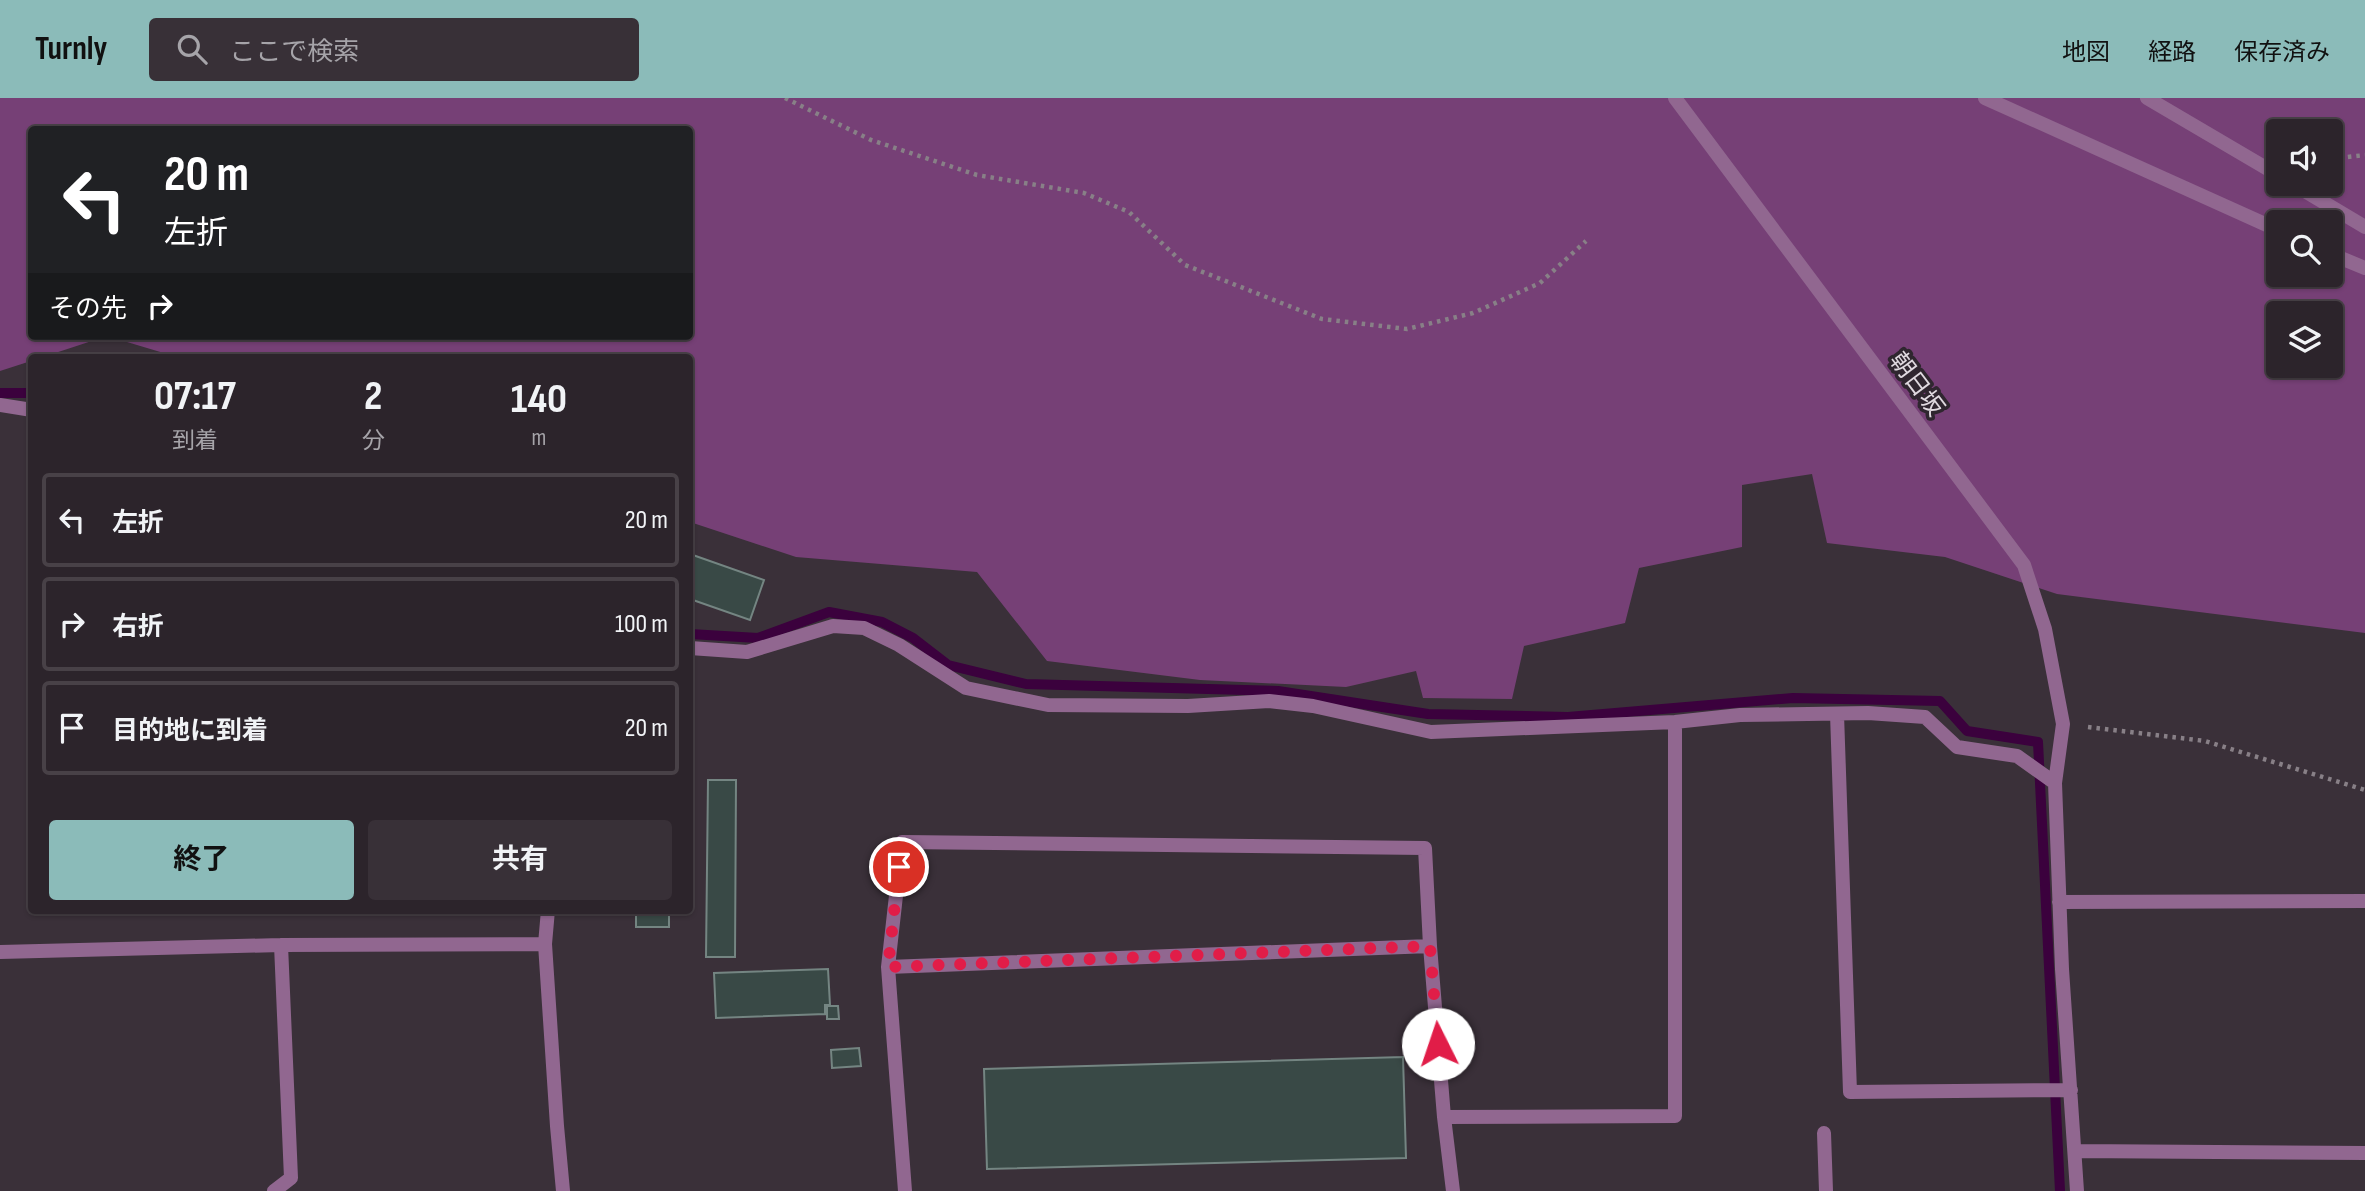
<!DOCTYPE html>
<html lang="ja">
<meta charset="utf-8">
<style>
:root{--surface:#2c242b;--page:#383037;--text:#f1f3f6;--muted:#a6a4a9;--line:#484147;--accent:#8bbbb9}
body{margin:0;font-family:"Sofia Sans Condensed","Noto Sans JP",sans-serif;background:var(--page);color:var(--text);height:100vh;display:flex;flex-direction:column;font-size:26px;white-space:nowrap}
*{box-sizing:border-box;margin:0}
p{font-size:23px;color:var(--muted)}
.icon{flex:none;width:38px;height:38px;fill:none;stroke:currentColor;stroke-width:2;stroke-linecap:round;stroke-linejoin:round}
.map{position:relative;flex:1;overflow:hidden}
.panel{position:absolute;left:28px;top:256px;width:665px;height:560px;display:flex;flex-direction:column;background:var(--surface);border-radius:7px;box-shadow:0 2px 5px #0004,0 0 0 2px var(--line)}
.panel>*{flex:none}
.banner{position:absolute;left:28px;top:28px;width:665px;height:214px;border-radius:7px;box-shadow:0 2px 5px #0004,0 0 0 2px var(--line);background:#202124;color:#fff;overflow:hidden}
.buttons{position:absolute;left:2266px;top:21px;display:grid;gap:14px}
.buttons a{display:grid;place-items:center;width:77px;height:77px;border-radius:7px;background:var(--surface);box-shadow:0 2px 5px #0004,0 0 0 2px var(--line);font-size:35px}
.pin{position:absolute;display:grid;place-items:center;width:60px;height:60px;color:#fff;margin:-30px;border:4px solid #fff;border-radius:50%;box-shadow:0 2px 7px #0007}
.me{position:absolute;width:77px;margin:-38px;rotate:356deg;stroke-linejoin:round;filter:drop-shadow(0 0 5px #0008)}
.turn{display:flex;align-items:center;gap:24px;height:147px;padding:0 21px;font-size:32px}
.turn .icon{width:91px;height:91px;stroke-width:2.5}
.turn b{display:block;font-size:49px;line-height:60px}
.then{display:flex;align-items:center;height:66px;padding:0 21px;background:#0003;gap:14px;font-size:26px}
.eta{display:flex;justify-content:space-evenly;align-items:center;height:119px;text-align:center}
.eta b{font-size:42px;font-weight:700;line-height:49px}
.action{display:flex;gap:14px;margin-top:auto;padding:14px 21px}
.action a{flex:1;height:80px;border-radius:7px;background:var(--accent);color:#111;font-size:28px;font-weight:700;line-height:80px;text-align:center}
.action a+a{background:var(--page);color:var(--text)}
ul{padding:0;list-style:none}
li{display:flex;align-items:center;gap:21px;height:94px;margin:0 14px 10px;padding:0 7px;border:4px solid var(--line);border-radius:7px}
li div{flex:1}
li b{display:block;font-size:26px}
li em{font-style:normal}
header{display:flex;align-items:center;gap:42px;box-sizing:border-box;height:98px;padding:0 35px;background:var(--accent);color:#111}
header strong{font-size:33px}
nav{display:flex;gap:38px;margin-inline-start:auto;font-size:24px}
.search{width:490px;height:63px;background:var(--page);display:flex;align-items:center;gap:18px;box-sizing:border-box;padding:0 24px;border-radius:7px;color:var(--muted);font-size:26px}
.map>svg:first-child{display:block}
.green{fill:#764076;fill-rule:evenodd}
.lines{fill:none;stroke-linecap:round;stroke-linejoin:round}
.stream{stroke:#3b013d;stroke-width:10}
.building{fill:#394946;stroke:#748582;stroke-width:2}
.path{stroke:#888087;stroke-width:4.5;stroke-dasharray:3.5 5;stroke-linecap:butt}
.street{stroke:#916790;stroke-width:14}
.route{stroke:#e11d48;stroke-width:12;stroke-dasharray:0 21.6}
.labels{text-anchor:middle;stroke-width:7;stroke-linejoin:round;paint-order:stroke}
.street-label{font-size:24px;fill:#e0dae0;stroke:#2f262f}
</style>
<header>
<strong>Turnly</strong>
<div class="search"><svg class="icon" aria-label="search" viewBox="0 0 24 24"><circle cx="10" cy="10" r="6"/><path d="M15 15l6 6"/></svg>ここで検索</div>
<nav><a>地図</a><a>経路</a><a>保存済み</a></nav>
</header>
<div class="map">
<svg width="2365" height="1093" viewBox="0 0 2365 1093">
<rect width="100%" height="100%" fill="#3a3039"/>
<!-- green -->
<path class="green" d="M0 0H2365V535L2057 496 1945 459 1827 445 1812 376 1742 387V449L1639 470 1625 525 1524 548 1512 601 1423 600 1416 573 1346 589 1200 582 1047 563 977 474 796 459 690 424V259H177L107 238 43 259H32L31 263 0 273ZM32 32H690V238H32ZM2278 33H2331V86H2278ZM2278 124H2331V177H2278ZM2278 215H2331V268H2278Z"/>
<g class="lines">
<!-- stream -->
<path class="stream" d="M0 295H32
M690 536 758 540 829 514 882 524 913 540 948 567 1026 586 1278 593 1428 616 1568 619 1793 600 1940 603 1967 633 2038 644 2060 1093"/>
</g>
<!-- building -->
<path class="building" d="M690 456 764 482 750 522 690 501Z
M708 682H736L735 859H706Z
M636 812H669V829H636Z
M828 871 830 907H825V916L716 920 714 875Z
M827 908H838L839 921H827Z
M859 950 861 968 832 970 831 952Z
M1403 959 1406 1060 987 1071 984 971Z"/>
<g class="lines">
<!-- path -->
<path class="path" d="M785 0 871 42 977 77 1084 95 1129 114 1185 167 1322 221 1407 231 1473 215 1540 185 1586 143
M2331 61 2365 57
M2088 629 2205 643 2365 692"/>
<!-- street -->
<path class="street" d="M1675 0 2024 467 2045 531 2063 626 2055 685 2062 871 2077 1093
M1985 0 2278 132
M2147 0 2278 77
M2293 86 2365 129
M2331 156 2365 170
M0 307 32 312
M690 550 747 554 833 528 864 530 899 547 966 590 1048 607 1188 608 1269 603 1313 608 1431 634 1675 624 1740 617 1868 615 1925 619 1957 649 2017 658 2055 685
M1837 616 1850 994 2071 992
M2059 804 2365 803
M548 812 545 846 557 1028 563 1093
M0 854 281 847 545 846
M888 869 1430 848 1444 1019 1453 1093
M1444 1019 1675 1018V624
M1824 1035 1826 1093
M2075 1053 2365 1055
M274 1093 291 1080 281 847
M905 1093 888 869 902 744 1425 750 1430 848"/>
</g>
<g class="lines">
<!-- route -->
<path class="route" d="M899 769 888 869 1430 848 1438 946"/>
</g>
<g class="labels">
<!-- street labels -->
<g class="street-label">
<text transform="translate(1917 286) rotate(53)" y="8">朝日坂</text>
</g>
</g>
</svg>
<div class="buttons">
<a><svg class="icon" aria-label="sound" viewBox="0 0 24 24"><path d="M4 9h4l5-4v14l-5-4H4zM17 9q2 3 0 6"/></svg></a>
<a><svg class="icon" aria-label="search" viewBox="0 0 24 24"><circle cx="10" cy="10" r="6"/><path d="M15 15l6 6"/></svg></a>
<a><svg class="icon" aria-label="layers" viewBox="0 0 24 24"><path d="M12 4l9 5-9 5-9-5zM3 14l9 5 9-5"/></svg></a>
</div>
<div class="pin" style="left:899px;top:769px;background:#d93025"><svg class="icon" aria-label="arrive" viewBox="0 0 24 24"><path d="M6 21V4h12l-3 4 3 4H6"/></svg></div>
<svg class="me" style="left:1438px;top:946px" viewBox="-20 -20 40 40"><circle r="19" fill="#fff"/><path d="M0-13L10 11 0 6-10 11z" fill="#e11d48"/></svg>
<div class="banner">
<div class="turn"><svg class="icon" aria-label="left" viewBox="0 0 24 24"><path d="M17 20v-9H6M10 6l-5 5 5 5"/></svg><div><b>20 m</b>左折</div></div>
<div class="then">その先<svg class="icon" aria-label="right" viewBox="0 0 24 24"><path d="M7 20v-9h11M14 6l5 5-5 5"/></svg></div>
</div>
<section class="panel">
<div class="eta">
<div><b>07:17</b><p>到着</p></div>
<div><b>2</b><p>分</p></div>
<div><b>140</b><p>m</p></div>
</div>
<ul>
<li><svg class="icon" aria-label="left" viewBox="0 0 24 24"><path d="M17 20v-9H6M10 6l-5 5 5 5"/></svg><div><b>左折</b></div><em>20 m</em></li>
<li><svg class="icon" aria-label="right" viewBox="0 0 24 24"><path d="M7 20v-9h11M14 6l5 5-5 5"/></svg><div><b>右折</b></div><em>100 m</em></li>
<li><svg class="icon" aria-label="arrive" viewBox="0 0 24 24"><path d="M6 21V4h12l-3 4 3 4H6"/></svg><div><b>目的地に到着</b></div><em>20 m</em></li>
</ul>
<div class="action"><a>終了</a><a>共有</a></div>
</section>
</div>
